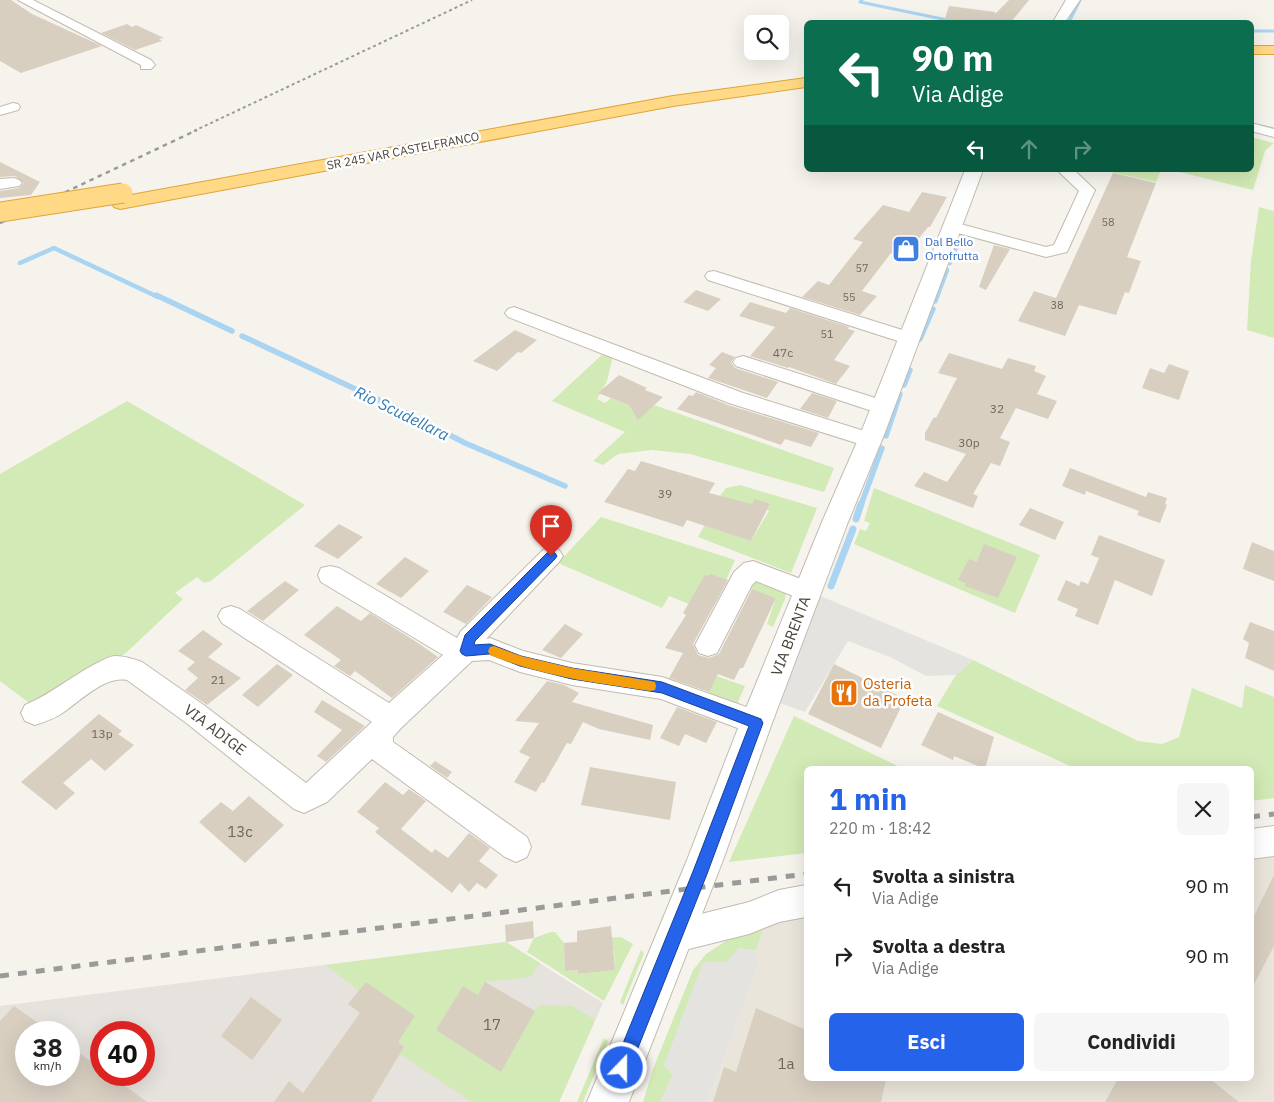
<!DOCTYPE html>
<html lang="it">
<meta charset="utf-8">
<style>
:root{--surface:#fff;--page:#f6f6f6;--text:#222;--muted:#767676;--accent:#2563eb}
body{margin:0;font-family:"IBM Plex Sans",sans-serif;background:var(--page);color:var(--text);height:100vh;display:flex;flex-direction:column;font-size:19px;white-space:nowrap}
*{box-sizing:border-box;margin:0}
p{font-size:16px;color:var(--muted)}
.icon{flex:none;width:28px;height:28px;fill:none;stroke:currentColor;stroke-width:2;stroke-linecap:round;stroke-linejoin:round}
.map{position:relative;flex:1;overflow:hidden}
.drawer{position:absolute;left:804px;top:766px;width:450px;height:315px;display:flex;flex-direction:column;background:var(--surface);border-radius:8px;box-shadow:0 5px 20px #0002}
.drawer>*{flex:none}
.hud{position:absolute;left:804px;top:20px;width:450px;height:152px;border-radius:8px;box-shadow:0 5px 20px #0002;background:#0b6e4f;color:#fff;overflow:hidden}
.controls{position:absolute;left:744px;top:15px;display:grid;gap:10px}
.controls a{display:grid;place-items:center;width:45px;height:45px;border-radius:8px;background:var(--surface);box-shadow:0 5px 20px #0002;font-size:25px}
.speed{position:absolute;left:15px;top:1021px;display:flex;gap:10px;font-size:25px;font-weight:700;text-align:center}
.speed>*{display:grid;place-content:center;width:65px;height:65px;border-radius:50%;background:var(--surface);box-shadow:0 5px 20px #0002;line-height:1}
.speed small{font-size:12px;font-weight:400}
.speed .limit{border:8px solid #d22;background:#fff;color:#111}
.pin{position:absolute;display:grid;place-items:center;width:42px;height:42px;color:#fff;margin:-51px -21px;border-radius:50% 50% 50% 0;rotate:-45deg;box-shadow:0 0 5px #0007}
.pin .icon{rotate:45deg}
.me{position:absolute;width:55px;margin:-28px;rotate:22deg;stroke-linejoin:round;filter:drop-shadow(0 0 4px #0008)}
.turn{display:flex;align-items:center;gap:18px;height:105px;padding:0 25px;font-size:22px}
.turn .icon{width:65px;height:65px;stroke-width:2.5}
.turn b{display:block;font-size:35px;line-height:42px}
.lanes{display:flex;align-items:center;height:48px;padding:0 25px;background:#0003;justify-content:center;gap:25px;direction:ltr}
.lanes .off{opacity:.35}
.round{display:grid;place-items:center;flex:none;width:52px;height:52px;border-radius:8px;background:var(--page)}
.headline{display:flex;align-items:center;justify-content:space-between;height:85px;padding:0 25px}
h1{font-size:30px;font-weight:700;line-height:38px;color:var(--accent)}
.cta{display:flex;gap:10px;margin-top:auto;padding:10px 25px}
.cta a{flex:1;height:58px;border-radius:8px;background:var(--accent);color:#fff;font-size:20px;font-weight:700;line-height:58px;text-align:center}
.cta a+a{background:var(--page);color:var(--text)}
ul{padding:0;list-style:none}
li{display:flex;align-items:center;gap:15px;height:70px;padding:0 25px}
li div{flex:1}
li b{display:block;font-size:19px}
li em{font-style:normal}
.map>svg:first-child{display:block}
.residential{fill:#eae5da}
.industrial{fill:#e6e2dd;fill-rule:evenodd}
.green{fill:#d2eab5}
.parking{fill:#e5e3e0}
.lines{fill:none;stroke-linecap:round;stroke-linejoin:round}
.stream-far3{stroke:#a9d4f2;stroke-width:3}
.stream-far2{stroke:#a9d4f2;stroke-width:4.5}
.stream-far1{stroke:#a9d4f2;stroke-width:5.5}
.stream{stroke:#a9d4f2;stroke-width:7}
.building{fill:#d8cfc1}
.minor-casing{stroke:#c2bbae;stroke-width:2}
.tertiary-casing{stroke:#c2bbae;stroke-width:2}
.trunk-casing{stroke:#e0a43c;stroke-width:2}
.minor{fill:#fff;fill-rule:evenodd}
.tertiary{fill:#fff;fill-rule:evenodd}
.trunk{fill:#ffd985;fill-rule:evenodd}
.rail-far2{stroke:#9a9a9a;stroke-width:2;stroke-dasharray:3 3;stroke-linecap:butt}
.rail-far1{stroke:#9a9a9a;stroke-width:2.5;stroke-dasharray:4.5 4.5;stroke-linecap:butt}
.rail{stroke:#9a9a9a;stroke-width:5;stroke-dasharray:9 9;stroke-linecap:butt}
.trunk-bridge-casing{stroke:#e0a43c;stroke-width:21;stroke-linecap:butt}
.trunk-bridge{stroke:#ffd985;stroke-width:19}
.route{fill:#2563eb;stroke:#184099}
.slow{fill:#f59e0b}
.labels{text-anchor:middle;stroke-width:5;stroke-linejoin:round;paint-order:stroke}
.far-number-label{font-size:11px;fill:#6e675b}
.far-street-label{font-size:12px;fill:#4b4439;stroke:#fff}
.far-shop-label{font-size:12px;fill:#366cbe;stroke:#fff;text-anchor:start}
.number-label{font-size:12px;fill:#6e675b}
.street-label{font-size:15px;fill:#4b4439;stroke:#fff}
.food-label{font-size:15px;fill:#c56008;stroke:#fff;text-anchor:start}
.near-number-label{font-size:15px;fill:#6e675b}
.water-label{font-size:16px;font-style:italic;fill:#2e7ab2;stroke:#fff}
</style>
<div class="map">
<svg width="1274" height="1102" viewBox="0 0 1274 1102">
<rect width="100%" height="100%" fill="#f6f3ec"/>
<!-- residential -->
<path class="residential" d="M1274 850V1102H708L759 963 756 951 765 923 778 914 806 908V1079H1251V854Z"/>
<!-- industrial -->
<path class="industrial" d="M506 942 603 1003 559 1102H0V1006ZM26 1032H69V1075H26ZM101 1032H144V1075H101Z"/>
<!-- green -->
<path class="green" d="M1251 137 1274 143 1265 151 1253 190 1171 170H1251Z
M1103 170H1161L1156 182Z
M1259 207 1274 211V338L1247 330 1251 261Z
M605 352 613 356 607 381 597 399 605 403 611 398 629 405 638 419 654 405 834 468 824 492 690 454 652 450 618 454 603 465 593 461 625 432 552 401Z
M127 401 305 505 211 581 204 583 197 577 175 593 183 599 127 652 101 671 32 705 0 681V474Z
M740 485 817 508 791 573 698 537 709 517 715 529 751 541 769 511 767 510 770 505 750 504 720 496 726 488Z
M874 488 1040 555 1015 613 854 544 860 529 866 531 870 523 864 521Z
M601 517 735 560 717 601 698 600 694 606 669 596 662 608 558 563Z
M755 578 786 590 785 599 773 627 767 624 776 598 743 586Z
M973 660 1138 741 1162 744 1179 737 1192 688 1242 708 1245 685 1274 697V798L1251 801V769H1077L937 706 956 675Z
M705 672 745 686 735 709 705 699 711 687Z
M794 716 904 769H806V853L729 862Z
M765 923 756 951 739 948 664 1065 673 1075 660 1102H643L653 1069 693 970 706 954 735 935Z
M551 932H555L564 943 565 971 578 970 579 974 615 970 614 950H607L606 938 621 937 633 944 604 1001 527 952 534 938Z
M506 942 540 963 530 977 485 982 478 995 463 986 436 1030 501 1072 535 1011 541 1005 572 1006 595 1020 559 1102H472L400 1054 404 1047 398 1042 415 1016 359 991 326 965Z
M641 950 644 953 623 1005 620 1002Z
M604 1038 608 1041 583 1102H577Z"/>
<!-- parking -->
<path class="parking" d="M818 595 973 660 956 675 926 676 890 657 848 641 805 712 777 702Z
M739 948 756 951 759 963 708 1102H660L673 1075 664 1065 703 962H727Z"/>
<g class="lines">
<!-- stream-far3 -->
<path class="stream-far3" d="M862 0 860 2 957 22
M1069 22 1080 0
M1251 31H1274
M1261 126 1274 129"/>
<!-- stream-far2 -->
<path class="stream-far2" d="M958 243 962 235
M20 263 54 248 158 297
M950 263 956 248
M937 297 947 270"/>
<!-- stream-far1 -->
<path class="stream-far1" d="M156 295 232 331
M935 301 937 295
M242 336 413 416 465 443 565 486
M920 339 933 309
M904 385 910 370
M886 436 900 394
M861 505 882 448"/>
<!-- stream -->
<path class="stream" d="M856 519 861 504
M831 586 853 529"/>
</g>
<!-- building -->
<path class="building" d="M0 0H11L32 14 102 46 21 73 0 61Z
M1009 0H1029L1011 22H944L949 6 995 12V14Z
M127 24 132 27 136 25 164 38 159 39 162 41 135 50 101 33Z
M0 162 40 182 31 195 0 198V191L19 188 24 183 15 176 0 177Z
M1113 173 1156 183 1127 257 1141 261 1129 293 1125 292 1116 315 1079 305 1065 336 1018 321 1034 291 1056 298Z
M922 192 947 197 930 227H928L904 257 891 253 862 291 877 296 860 315 802 297 818 281 829 285 863 242 853 239 883 205 909 212Z
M994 245 1010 249 986 290 979 287Z
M696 290 721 299 708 311 683 302Z
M750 302 786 313 790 308 849 327 848 329 855 331 834 360 850 366 836 384 789 367 788 368 750 356 775 327 739 316Z
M515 330 537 340 521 353 518 352 497 371 473 361Z
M722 352 735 357 731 362 735 368 778 382 767 398 708 378 716 368 709 365Z
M949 353 1002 369 1008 358 1036 366 1034 371 1046 376 1037 394 1057 401 1048 419 1016 408 1000 438 1010 442 1000 466 991 463 973 494 978 496 973 508 914 486 924 472 947 482 966 454 925 440V433L934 417 936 418 957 378 938 373Z
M1169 364 1189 371 1179 400 1142 388 1150 368 1164 373Z
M619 375 647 388 645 390 663 397 638 420 629 405 598 393Z
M696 392 728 405 819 433 811 447 785 439 781 445 677 409 689 395 693 396Z
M812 393 837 401 828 418 800 409Z
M641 461 715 483 709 493 752 504 755 499 770 504 751 541 687 520 683 527 604 502 628 469 635 471Z
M1070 468 1146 497 1148 492 1167 498 1165 504 1167 505 1160 523 1137 515 1139 511 1086 491 1085 495 1062 486Z
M1030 508 1064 522 1055 540 1019 525Z
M339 524 363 537 338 559 314 546Z
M1099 535 1165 560 1152 596 1115 580 1098 625 1075 616 1078 609 1057 600 1066 580 1079 586 1081 581 1088 584 1099 558 1091 555Z
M1252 542 1274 551V581L1243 569Z
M984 544 1017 557 998 598 965 586 966 583 958 580 969 559 977 562Z
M405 557 429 571 401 598 376 584Z
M710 574 728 580 693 644 698 655 709 658 719 654 752 589 776 598 743 668H740L734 680 718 674 709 692 669 678 683 653 665 648 686 615 683 613 705 575 709 576Z
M285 581 299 590 263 621 247 611Z
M467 585 492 597 466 624 443 612Z
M337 606 361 621 370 613 415 641 438 657 392 698 355 671 350 676 334 666 341 660 304 635Z
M1250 622 1274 631V671L1245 658 1249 643 1243 639Z
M565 624 583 634 561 658 542 650Z
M203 630 223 644 208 657 241 678 207 705 185 690 198 678 187 669 195 662 178 651Z
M277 664 293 675 258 707 242 695Z
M834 664 905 699 881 748 808 714Z
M547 681 564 685 579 693 572 702 653 725 650 740 599 729 583 722 571 744 567 743 544 783 542 782 536 792 514 782 530 757 519 752 539 723 515 721Z
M322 700 365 726 326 762 317 756 342 730 314 712Z
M677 707 717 722 706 743 685 734 679 746 660 738Z
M938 712 994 737 985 769 954 756 953 760 921 745Z
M99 714 122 731 118 734 134 745 105 771 91 759 63 783 75 793 56 810 21 782Z
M435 761 452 772 447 778 430 766Z
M590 767 676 782 670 820 581 805Z
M385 782 403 795 409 789 426 801 401 829 432 853 435 849 448 858 469 833 490 848 479 861 498 875 486 889 477 883 469 892 460 883 452 893 375 832 379 828 357 812Z
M249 796 284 825 245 863 199 822 221 802 233 811Z
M1274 875V946L1251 990V922Z
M533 921 534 938 506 942 505 925Z
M611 926 615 970 578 974V970L565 971 564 943 577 942V931Z
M366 982 415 1016 398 1042 404 1047 371 1102H274L289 1081 303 1093 360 1013 348 1004Z
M485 982 535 1011 501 1072 436 1030 463 986 478 995Z
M251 997 282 1020 252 1060 221 1036Z
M14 1006 51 1032H26V1075H69V1045L101 1069V1075H110L147 1102H0V1021Z
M756 1008 806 1030V1079H886L881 1102H713L724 1067 736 1072Z
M1118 1079H1210L1239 1102H1105Z"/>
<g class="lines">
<defs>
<path id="minor" d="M18 0H33L151 60 155 65 151 69H141V65Z
M13 103 18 104 20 107 18 110 0 115V107Z
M1251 123 1274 129V137L1251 131Z
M1057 170H1074L1095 190 1067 252 1046 257 947 230 945 227 947 224 953 222 1046 247 1054 245 1079 191Z
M14 178 19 180 22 183 19 186 0 189V179Z
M714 271 915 334 917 338 915 342 908 344 901 342 708 280 705 276 708 272Z
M514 307 743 393 877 435 880 440 877 445 869 447 729 403 508 317 505 313 508 309Z
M743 356 888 402 891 407 888 412 881 414 736 366 733 362 736 358Z
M551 547 559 550 563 556 559 562 486 639 490 638 523 651 572 663 662 677 766 714 770 723 766 732 756 735 661 699 572 685 520 672 489 660 472 661 401 728 393 737V742L527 837 531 847 527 857 516 862 505 857 372 759 327 802 304 813 294 809 185 722 127 680C103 676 80 702 61 714 53 719 44 722 35 725L25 721 21 713 25 705C51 694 72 676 97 663 102 661 109 656 115 656 124 656 134 659 142 662L205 706 306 783 372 722 222 623 218 616 222 609 231 606 240 609 389 703 443 655 321 582 318 575 321 568 330 566 339 568 457 638 461 631 543 550Z
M753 561 817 585 820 592 817 599 808 602 756 581 752 585 717 653 708 656 699 653 695 645 734 572 744 563Z
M1274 826V856L1251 859V829Z
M806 885V917L779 922 749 934 673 953 662 948 657 937 662 926 673 921 749 902 779 890Z"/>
<path id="tertiary" d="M1066 0H1080L1065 22H1053Z
M965 170H983L884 435 848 522 772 723 723 860 629 1102H587L687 860 740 723 822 522 860 435Z"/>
<path id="trunk" d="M1251 46H1274V54H1251Z
M806 78V87L673 106 120 209 114 207 111 203 114 199 120 197 673 96Z"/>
</defs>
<!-- minor casing -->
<use href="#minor" class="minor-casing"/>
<!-- tertiary casing -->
<use href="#tertiary" class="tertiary-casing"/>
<!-- trunk casing -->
<use href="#trunk" class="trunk-casing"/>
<!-- minor -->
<use href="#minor" class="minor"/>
<!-- tertiary -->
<use href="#tertiary" class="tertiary"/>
<!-- trunk -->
<use href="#trunk" class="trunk"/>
<!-- rail-far2 -->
<path class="rail-far2" d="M194 131 472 0"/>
<!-- rail-far1 -->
<path class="rail-far1" d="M0 223 197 130"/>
<!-- rail -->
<path class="rail" d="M1251 817 1274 814
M0 976 806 874"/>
<defs>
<path id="trunk-bridge" d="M0 212 123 193"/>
</defs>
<!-- trunk-bridge casing -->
<use href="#trunk-bridge" class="trunk-bridge-casing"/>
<!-- trunk-bridge -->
<use href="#trunk-bridge" class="trunk-bridge"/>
</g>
<!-- route -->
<path class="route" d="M551 552 555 553 557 556 555 559 475 641 474 645 490 644 521 656 572 668 662 682 761 719 763 723 707 874 630 1068 628 1074 622 1076 616 1074 613 1068 692 874 749 726 662 693 572 679 520 666 489 654 466 656 462 654 460 651 465 635 547 553Z"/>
<!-- slow -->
<path class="slow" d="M494 646 521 656 572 668 650 681 655 682 656 686 655 690 650 691C595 683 541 676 490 655L488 651 490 647Z"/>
<!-- icons -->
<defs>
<symbol id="shop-square" viewBox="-11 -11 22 22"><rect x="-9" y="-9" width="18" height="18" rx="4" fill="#3f7fe0" stroke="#fff"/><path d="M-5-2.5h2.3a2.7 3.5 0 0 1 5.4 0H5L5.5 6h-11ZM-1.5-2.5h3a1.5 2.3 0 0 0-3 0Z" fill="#fff"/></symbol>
<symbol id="restaurant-square" viewBox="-11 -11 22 22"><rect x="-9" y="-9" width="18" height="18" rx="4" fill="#e8710a" stroke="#fff"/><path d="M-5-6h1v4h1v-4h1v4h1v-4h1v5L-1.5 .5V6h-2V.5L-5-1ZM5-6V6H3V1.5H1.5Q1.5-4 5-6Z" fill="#fff"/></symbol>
</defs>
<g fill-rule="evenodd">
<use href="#shop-square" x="890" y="233" width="32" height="32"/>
<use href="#restaurant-square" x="828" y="677" width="32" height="32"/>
</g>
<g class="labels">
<!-- far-number labels -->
<g class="far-number-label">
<text x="1108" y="226">58</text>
<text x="862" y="272">57</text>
<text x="849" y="301">55</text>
<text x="1057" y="309">38</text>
<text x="827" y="338">51</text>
</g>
<!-- far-street labels -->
<g class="far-street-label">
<text transform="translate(403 151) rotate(-11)" y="4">SR 245 VAR CASTELFRANCO</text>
</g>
<!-- far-shop labels -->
<g class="far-shop-label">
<text x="925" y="246">Dal Bello<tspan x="925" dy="14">Ortofrutta</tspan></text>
</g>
<!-- number labels -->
<g class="number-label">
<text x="783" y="357">47c</text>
<text x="997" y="413">32</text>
<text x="969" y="447">30p</text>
<text x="665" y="498">39</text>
<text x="218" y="684">21</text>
<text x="102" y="738">13p</text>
</g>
<!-- street labels -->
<g class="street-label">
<text transform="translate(791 636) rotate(-69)" y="5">VIA BRENTA</text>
<text transform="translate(215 730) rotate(37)" y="5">VIA ADIGE</text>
</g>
<!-- food labels -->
<g class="food-label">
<text x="863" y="689">Osteria<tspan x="863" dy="17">da Profeta</tspan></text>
</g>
<!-- near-number labels -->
<g class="near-number-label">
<text x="240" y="837">13c</text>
<text x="492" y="1030">17</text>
<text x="786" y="1069">1a</text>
</g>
<!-- water labels -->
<g class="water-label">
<text transform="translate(402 413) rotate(26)" y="6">Rio Scudellara</text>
</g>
</g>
</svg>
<div class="controls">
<a><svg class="icon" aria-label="search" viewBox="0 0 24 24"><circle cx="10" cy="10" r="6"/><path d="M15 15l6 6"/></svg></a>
</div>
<div class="speed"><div>38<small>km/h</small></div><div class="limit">40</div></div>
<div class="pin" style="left:551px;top:556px;background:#d93025"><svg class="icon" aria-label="arrive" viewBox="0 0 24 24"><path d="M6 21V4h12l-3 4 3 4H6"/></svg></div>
<svg class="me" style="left:622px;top:1068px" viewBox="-20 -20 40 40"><circle r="17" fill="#2563eb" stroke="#fff" stroke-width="3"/><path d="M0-11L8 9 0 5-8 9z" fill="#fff"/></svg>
<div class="hud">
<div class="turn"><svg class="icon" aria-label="left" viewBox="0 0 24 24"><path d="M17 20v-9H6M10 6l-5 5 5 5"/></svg><div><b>90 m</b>Via Adige</div></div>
<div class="lanes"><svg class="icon" aria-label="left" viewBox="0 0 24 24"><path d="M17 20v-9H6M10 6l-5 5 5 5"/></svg><svg class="icon off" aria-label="ahead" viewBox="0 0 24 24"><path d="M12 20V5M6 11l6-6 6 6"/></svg><svg class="icon off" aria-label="right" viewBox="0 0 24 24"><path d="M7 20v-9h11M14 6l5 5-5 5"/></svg></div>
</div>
<section class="drawer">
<div class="headline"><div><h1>1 min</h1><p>220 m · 18:42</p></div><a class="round"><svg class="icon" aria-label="close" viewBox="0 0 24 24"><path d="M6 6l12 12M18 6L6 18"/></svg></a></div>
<ul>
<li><svg class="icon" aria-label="left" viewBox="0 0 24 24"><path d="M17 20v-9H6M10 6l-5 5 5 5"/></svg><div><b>Svolta a sinistra</b><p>Via Adige</p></div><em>90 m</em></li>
<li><svg class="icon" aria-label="right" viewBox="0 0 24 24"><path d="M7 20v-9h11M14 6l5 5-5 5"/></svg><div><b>Svolta a destra</b><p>Via Adige</p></div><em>90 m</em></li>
</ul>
<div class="cta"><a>Esci</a><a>Condividi</a></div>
</section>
</div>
